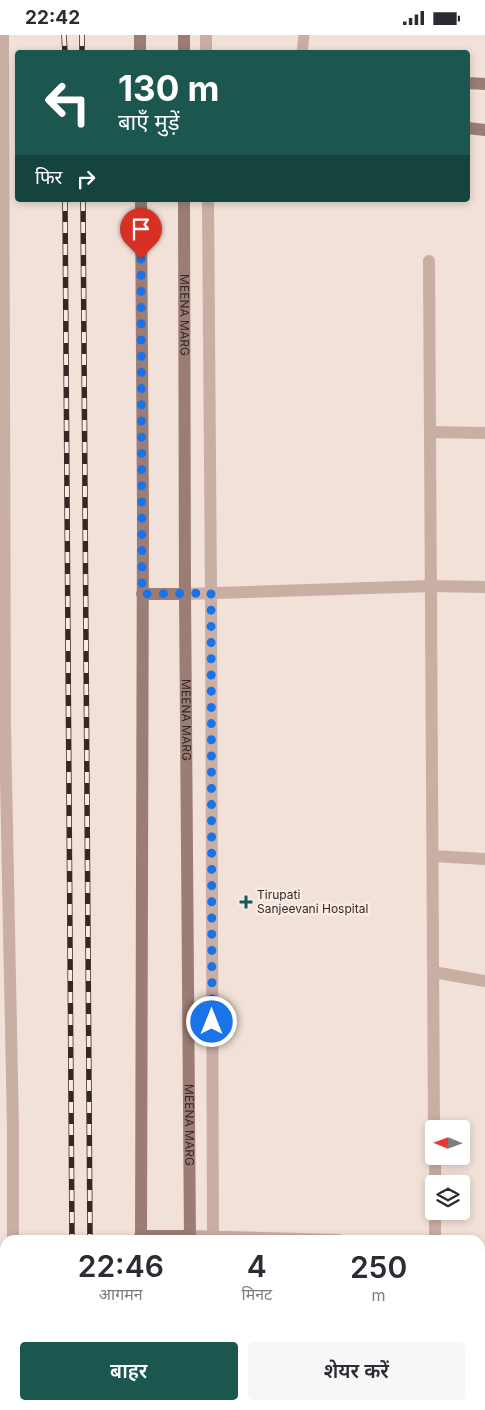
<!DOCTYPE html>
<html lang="hi">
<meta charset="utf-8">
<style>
:root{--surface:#fff;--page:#f7f7f7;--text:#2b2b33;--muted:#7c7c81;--accent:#1b564f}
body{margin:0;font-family:Inter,"Noto Sans Devanagari",sans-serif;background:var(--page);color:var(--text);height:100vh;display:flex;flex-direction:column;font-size:19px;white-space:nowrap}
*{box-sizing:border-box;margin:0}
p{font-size:16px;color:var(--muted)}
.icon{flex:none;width:28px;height:28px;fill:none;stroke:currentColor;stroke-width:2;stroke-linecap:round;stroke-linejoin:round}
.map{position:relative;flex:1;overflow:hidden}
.details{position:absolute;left:0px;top:1200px;width:485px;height:175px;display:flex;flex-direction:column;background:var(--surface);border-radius:15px 15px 0 0;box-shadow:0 2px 8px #0003}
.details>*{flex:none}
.hud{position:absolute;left:15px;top:15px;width:455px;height:152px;border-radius:5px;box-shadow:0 2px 8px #0003;background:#1b564f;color:#fff;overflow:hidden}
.needle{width:32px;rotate:271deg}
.buttons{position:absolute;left:425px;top:1085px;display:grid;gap:10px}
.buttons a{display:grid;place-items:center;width:45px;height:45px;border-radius:5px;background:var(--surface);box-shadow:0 2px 8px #0003;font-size:25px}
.pin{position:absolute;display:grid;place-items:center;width:42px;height:42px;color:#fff;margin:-51px -21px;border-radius:50% 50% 50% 0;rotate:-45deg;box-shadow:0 0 5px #0007}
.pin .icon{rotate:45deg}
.me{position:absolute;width:55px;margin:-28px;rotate:0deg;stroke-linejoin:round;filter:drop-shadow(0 0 4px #0008)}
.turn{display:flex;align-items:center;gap:18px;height:105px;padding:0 20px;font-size:22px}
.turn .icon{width:65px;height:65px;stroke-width:2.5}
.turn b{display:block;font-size:35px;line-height:42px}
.then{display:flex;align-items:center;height:48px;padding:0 20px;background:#0003;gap:10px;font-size:19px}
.eta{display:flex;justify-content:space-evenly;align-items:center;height:85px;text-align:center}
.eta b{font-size:30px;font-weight:600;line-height:35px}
.button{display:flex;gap:10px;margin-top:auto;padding:10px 20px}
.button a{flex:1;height:58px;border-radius:5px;background:var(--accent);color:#fff;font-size:20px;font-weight:600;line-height:58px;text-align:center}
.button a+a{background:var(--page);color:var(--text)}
.status{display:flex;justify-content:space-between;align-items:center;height:35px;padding:0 25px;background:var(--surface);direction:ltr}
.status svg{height:14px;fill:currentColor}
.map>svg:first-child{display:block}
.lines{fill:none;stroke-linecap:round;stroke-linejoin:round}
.lane{stroke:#c9aea4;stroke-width:11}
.street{stroke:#c9aea4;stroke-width:12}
.secondary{stroke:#9c7d75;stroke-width:12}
.rail-casing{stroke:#342826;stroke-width:5.5}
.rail{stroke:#f9ebe4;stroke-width:4;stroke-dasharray:11;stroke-linecap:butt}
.route{stroke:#1a73e8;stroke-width:9;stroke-dasharray:0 16.2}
.poi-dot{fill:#1b564f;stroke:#f9ebe4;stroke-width:2}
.labels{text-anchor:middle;stroke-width:5;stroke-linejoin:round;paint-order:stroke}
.street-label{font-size:12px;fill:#342826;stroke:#f9ebe4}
.poi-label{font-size:12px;fill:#342826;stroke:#f9ebe4;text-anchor:start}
</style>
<div class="status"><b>22:42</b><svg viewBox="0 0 49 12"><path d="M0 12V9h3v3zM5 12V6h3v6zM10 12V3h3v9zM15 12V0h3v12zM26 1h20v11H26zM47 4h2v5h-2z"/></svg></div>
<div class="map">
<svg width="485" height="1375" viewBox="0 0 485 1375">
<rect width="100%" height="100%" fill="#f1e1d8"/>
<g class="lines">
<!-- lane -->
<path class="lane" d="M302 18 304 0"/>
<!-- street -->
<path class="street" d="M3 0 5 694 13 1094V1205
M206 0V18
M208 165 211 558 213 1205
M429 226 434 1094
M430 397 485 398
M185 559 431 551 485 552
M433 821 485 824
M433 937 485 946
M435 1121V1149
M435 1176V1205
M190 1201 339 1205
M480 1222 485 1223
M214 1370V1375
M439 1370V1375
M13 1375V1370"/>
<!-- secondary -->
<g class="secondary">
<path d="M140 0V18"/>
<path d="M184 0V18"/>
<path d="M468 48 485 49"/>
<path d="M468 93 485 95"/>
<path id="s1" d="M184 165 185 559 190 1205"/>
<path d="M142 559H185"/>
<path d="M140 1201H190"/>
<path d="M141 1205 143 478 141 165"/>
<path d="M143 1370V1375"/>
<path d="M191 1370V1375"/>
</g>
<defs>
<path id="rail" d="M64 0 65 18
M82 0V18
M65 165 72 1205
M83 165 90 1205
M73 1370V1375
M92 1370V1375"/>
</defs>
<!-- rail casing -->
<use href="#rail" class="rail-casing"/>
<!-- rail -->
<use href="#rail" class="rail"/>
</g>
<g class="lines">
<!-- route -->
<path class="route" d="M141 224 142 559 211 558 212 987"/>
</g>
<!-- markers -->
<path class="poi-dot" d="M243.5 859.5h5v5h5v5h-5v5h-5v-5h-5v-5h5z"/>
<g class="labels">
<!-- street labels -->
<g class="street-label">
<text dy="4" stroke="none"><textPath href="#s1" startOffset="115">MEENA MARG</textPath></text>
<text dy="4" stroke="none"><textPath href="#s1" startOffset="520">MEENA MARG</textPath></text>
<text dy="4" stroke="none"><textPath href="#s1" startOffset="925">MEENA MARG</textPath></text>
</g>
<!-- poi labels -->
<g class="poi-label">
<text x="257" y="864">Tirupati<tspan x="257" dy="14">Sanjeevani Hospital</tspan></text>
</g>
</g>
</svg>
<div class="buttons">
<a><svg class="needle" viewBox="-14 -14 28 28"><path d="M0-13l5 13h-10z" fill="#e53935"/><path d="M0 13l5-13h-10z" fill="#7c7c81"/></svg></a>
<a><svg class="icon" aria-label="layers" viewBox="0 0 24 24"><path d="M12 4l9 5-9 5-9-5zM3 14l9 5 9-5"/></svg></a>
</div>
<div class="pin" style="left:141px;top:224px;background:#d93025"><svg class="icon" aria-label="arrive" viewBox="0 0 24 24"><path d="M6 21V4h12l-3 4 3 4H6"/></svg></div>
<svg class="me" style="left:212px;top:987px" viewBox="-20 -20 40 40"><circle r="17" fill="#1a73e8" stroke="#fff" stroke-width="3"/><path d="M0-11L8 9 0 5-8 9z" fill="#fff"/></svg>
<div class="hud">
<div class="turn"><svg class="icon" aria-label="left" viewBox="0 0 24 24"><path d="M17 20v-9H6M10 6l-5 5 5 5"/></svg><div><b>130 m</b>बाएँ मुड़ें</div></div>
<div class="then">फिर<svg class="icon" aria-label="right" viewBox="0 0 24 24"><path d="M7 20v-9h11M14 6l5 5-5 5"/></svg></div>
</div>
<section class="details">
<div class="eta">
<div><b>22:46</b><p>आगमन</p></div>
<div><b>4</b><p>मिनट</p></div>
<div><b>250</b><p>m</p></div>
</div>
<div class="button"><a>बाहर</a><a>शेयर करें</a></div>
</section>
</div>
